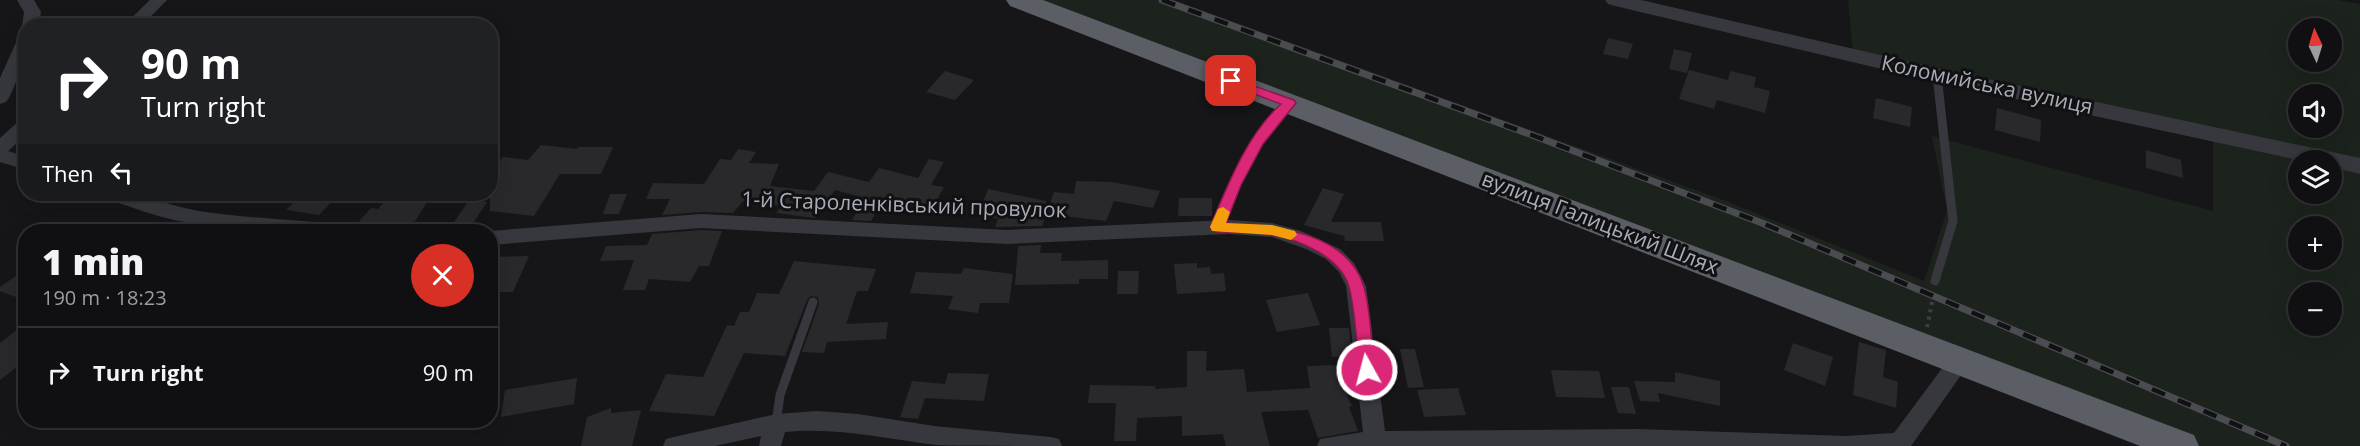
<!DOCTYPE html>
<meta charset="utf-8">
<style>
:root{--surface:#101012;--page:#19191b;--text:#f1f3f6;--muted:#9c9d9f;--line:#303032}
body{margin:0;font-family:"Open Sans",sans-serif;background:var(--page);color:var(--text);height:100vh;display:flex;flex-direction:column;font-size:22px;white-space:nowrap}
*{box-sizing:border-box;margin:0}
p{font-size:20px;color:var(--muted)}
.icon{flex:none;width:33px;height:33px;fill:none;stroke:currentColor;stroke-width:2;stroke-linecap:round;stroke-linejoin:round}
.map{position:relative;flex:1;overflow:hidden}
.sheet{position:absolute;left:18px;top:224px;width:480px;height:204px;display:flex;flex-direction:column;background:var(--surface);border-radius:24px;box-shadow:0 6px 24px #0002,0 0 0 2px var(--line)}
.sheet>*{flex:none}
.top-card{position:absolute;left:18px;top:18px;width:480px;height:183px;border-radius:24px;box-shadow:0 6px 24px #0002,0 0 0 2px var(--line);background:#202124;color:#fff;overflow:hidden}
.needle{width:39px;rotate:356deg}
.buttons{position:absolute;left:2288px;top:18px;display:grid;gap:12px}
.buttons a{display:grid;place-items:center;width:54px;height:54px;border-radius:50%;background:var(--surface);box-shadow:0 6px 24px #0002,0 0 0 2px var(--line);font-size:30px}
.pin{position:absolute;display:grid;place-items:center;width:51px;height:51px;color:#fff;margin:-26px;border-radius:12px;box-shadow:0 3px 9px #0006}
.me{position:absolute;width:66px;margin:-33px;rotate:353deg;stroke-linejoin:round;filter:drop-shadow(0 0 4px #0008)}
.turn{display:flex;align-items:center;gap:21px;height:126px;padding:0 24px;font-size:27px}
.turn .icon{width:78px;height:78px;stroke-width:2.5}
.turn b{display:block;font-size:42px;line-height:51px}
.then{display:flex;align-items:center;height:57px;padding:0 24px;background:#0003;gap:12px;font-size:22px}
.round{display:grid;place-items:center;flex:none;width:63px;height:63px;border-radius:32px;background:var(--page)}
.head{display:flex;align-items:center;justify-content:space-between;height:102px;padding:0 24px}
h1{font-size:36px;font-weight:800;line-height:45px}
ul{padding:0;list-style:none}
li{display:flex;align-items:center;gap:18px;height:90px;padding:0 24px;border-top:2px solid var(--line)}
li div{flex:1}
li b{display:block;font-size:22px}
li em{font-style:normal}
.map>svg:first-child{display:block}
.green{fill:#1c231d;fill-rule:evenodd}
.building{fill:#29292c}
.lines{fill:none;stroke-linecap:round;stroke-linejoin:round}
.path{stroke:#3d3f44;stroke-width:4;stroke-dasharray:3 4.5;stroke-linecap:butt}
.service{stroke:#37383d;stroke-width:9}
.minor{fill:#37383d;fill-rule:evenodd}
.tertiary{fill:#37383d;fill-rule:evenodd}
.trunk{fill:#5b5e65;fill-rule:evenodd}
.rail-casing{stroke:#4a4c52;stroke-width:7}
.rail{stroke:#111113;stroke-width:4.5;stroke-dasharray:14;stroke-linecap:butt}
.route{fill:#db2777;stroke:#8e194d;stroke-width:1.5}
.slow{fill:#f59e0b}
.labels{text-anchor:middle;stroke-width:6;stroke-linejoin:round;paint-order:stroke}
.street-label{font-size:21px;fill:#a8adb8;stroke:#111113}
</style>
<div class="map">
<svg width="2360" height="446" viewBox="0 0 2360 446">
<rect width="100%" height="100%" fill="#161618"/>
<!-- green -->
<path class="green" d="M1007 0H1174L1726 201 1924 281 1947 211 1932 136 2213 211V137L1853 54 1848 0H2337L2360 4V446H2160ZM2298 28H2331V62H2298ZM2298 94H2331V128H2298ZM2298 160H2331V194H2298ZM2298 226H2331V260H2298ZM2298 292H2331V326H2298Z"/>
<!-- building -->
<path class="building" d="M1608 38 1633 44 1628 59 1603 54Z
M1674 49 1692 53 1687 73 1669 69Z
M1689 70 1728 80 1730 71 1756 77 1754 87 1770 91 1765 113 1717 100 1714 109 1679 99Z
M945 71 974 80 955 100 926 92Z
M1876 98 1912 107 1910 127 1873 118Z
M1997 108 2041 120 2040 142 1995 130Z
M541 145 577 149 578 147H613L601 174H560L534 216 490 211V172L503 157 528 160Z
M738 149 756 152 749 163 779 164 770 186 814 191 828 172 869 182 879 168 918 178 929 159 944 162 931 185 944 187 932 209 881 203 871 221 852 220 865 198 835 190 815 218 776 213 782 206 743 201 733 213 701 212 662 215 670 199H646L653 183 704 184 720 159 731 160Z
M2146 150 2181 160 2183 178 2146 168Z
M1076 181 1112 182 1160 191 1153 208 1114 201 1106 221 1046 214 1054 192 1074 194Z
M1323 188 1344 194 1331 222H1381L1384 241H1345L1344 236 1304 225Z
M988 189 1046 201 1043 226 995 227 998 219 978 215Z
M302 194H319L337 196 319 215 286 210Z
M391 194H430L428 196H431L410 229H374L355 226 371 208 378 209Z
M610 194H627L619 214H603Z
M1179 198H1212V216H1178Z
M469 200 487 202 468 231H448Z
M701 230 722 231 709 266H699L690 282 649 279 645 290H623L634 260 600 261 606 246 647 245 652 234Z
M1041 245 1040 253H1062L1061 261 1108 260V279H1079V284L1015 285 1018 246Z
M529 256 513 292H490V257Z
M794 261 876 269 868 291H857L846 324 888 322 886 339 827 342 824 353 802 352 819 304 818 297 811 296 807 300 785 356 744 353 714 416 649 411 666 374 703 377 727 325 734 326 740 312H749L757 293 779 294Z
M1197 263V268L1210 267 1211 274 1224 273 1226 291 1177 294 1174 264Z
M964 268 1013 274 1009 303H980L978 313 948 309 953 296 910 293 916 272 961 274Z
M26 269V301L0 291V287Z
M1118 271H1139L1138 294H1117Z
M1308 293 1320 325 1277 332 1266 300Z
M26 323V360L0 380V343Z
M1329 328H1349L1352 356 1332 357Z
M1859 342 1886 350 1883 377 1898 382 1896 408 1853 395Z
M1793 343 1833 357 1825 386 1784 370Z
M1400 349H1415L1424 387 1408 388Z
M1187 351H1207L1206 371 1244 369 1247 392 1310 388 1307 366 1338 365 1341 382 1352 406 1349 407 1358 431 1318 438 1308 410 1261 412 1270 446H1226L1223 434 1182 436V416L1137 418 1136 441H1114L1116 403H1088L1090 385 1155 386 1156 389 1187 387Z
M1551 370 1599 371 1605 398 1556 397Z
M1675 372 1720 381V406L1658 393 1660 402 1640 401 1634 381 1675 382Z
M948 373 989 374 984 401 925 398 918 419 900 417 912 381 945 384Z
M577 378 574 404 501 417 505 390Z
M1611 387H1629L1636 414 1618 413Z
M1458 388 1466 415 1424 417 1417 390Z
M611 408V413L641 410 632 446H581L587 417Z"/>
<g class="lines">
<!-- path -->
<path class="path" d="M1927 327 1934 293"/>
<!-- service -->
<path class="service" d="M1217 227C1236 182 1255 139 1289 103
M1935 281 1953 221 1937 75
M776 423 780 395 813 302"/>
<!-- minor -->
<path class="minor" d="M17 0H34L41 12 38 26H26L24 30 22 26 24 12Z
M150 0H167L141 26H123Z
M26 33V59L9 98 6 102 0 104V78L18 38Z
M26 118V135L8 151 26 157V170L0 162V138L20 120Z
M104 194C136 190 167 206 199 211 246 218 294 220 341 224L348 226 351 231C276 231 200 234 128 206 120 203 109 202 104 194Z
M701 214 1007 230 1229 220 1272 223 1301 231 1340 249 1354 263 1366 286 1385 431 1637 429 1845 436 1894 433 1952 355 1960 353 1968 355 1971 361 1911 446H1317L1320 439 1363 432 1346 286 1339 272 1326 259 1306 249 1272 237 1229 234 1007 244 701 228 490 245V231Z
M817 411 858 414 934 426 1051 437 1059 439 1062 446C1021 446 978 446 937 445 884 439 840 427 785 432L781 446H759L761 436 715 446H663L666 439 674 437 776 414Z"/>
<!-- tertiary -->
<path class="tertiary" d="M1605 0H1641L1937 68 2360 158V174L2331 167V160H2299L1937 82 1615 6 1608 4Z"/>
<!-- trunk -->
<path class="trunk" d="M1006 0H1043L2194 435 2199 446H2140L1010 6Z"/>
<defs>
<path id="rail" d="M1162 0 1532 135 1762 223 2286 446"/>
</defs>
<!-- rail casing -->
<use href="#rail" class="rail-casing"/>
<!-- rail -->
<use href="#rail" class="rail"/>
</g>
<!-- route -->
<path class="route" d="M1231 78 1294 100 1296 103 1263 144 1241 185 1226 223C1273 225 1348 232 1364 287 1371 312 1371 344 1375 370L1372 374H1362L1360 370C1356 343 1356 313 1349 287 1341 257 1300 240 1272 235 1254 232 1235 233 1217 232L1210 227C1228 185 1246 136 1281 104L1227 84 1225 81Z"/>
<!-- slow -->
<path class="slow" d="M1223 207 1230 212 1226 223 1272 225 1295 231 1297 235 1291 240 1272 235 1212 231 1210 227 1218 209Z"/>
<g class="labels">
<!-- street labels -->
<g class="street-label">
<text transform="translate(1987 85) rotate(12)" y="7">Коломийська вулиця</text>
<text transform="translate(904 205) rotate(2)" y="7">1-й Староленківський провулок</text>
<text transform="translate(1600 223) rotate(21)" y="7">вулиця Галицький Шлях</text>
</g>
</g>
</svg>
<div class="buttons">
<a><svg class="needle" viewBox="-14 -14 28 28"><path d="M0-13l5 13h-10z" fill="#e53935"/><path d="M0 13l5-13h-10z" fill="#9c9d9f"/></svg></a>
<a><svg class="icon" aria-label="sound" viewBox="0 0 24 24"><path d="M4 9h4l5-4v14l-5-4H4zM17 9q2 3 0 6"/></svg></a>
<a><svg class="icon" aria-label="layers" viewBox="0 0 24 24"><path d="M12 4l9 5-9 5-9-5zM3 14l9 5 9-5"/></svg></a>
<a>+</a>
<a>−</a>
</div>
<div class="pin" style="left:1231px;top:81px;background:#d93025"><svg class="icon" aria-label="arrive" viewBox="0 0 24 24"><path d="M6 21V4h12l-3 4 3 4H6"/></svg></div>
<svg class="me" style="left:1367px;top:370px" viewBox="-20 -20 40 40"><circle r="17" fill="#db2777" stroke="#fff" stroke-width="3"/><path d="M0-11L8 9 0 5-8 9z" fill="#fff"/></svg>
<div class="top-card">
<div class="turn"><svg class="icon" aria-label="right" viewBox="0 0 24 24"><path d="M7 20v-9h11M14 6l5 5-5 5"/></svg><div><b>90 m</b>Turn right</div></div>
<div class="then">Then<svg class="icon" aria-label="left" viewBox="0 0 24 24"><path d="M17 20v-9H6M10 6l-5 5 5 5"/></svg></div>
</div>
<section class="sheet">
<div class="head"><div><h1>1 min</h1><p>190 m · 18:23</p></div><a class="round" style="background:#d93025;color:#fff"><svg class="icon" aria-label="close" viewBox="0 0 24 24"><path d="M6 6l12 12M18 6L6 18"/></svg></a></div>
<ul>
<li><svg class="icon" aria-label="right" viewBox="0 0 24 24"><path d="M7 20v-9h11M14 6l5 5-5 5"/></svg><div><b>Turn right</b></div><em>90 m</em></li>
</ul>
</section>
</div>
